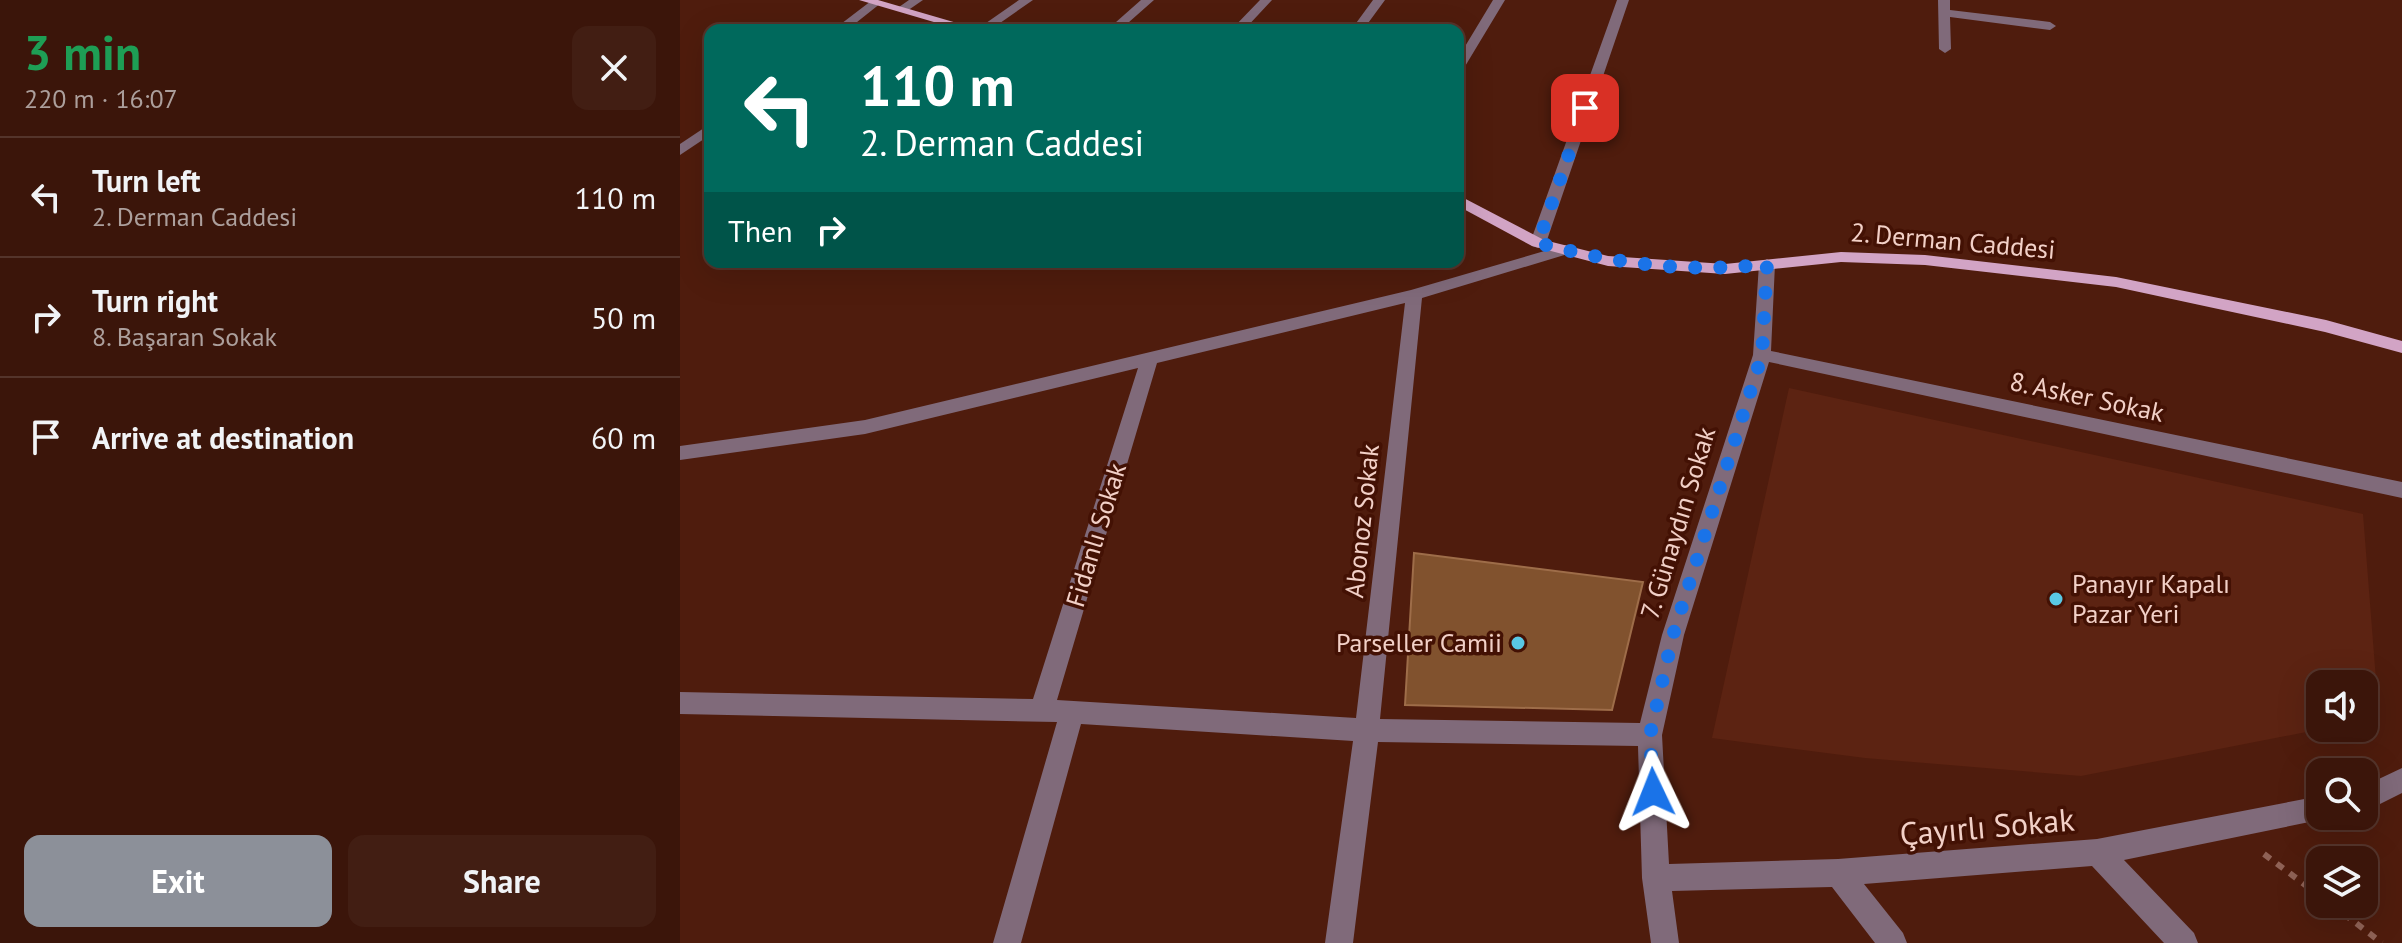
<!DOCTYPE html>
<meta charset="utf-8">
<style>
:root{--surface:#3b150a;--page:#421e13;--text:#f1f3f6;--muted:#ac9f9c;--line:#54342b;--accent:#8c9099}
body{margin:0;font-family:"PT Sans",sans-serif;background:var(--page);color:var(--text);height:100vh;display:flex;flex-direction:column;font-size:30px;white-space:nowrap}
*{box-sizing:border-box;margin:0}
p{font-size:26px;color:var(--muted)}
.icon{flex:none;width:44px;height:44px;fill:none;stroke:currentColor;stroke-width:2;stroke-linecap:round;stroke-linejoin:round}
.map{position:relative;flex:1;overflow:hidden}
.drawer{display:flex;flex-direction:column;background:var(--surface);width:680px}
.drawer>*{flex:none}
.banner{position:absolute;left:24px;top:24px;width:760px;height:244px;border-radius:16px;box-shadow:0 8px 32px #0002,0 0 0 2px var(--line);background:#00695c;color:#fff;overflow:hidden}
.tools{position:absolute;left:1626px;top:670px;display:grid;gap:16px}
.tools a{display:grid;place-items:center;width:72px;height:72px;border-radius:16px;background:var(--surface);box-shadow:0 8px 32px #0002,0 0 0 2px var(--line);font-size:40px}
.pin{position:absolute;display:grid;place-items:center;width:68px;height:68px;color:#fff;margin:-34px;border-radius:16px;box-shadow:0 4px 12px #0006}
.me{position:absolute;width:88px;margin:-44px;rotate:358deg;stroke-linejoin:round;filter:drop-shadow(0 0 6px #0008)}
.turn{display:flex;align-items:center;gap:28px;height:168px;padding:0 24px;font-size:36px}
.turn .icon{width:104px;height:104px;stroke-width:2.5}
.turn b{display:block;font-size:56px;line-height:68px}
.then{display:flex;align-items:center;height:76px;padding:0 24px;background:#0003;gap:16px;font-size:30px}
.round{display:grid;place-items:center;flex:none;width:84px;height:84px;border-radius:16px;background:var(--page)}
.headline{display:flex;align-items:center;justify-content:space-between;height:136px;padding:0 24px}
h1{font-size:48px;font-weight:700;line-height:60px;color:#1e9e55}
.button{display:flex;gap:16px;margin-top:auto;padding:16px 24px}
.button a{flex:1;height:92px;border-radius:16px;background:var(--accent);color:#fff;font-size:32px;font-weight:700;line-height:92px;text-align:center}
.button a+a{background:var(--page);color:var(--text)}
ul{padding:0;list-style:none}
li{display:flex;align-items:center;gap:24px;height:120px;padding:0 24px;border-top:2px solid var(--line)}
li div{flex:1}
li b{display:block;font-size:30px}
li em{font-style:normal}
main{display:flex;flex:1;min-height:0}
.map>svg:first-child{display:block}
.built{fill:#5c2312}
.building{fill:#81522e;stroke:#9e6d49;stroke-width:2}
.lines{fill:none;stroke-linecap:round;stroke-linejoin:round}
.path{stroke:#8f6256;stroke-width:6;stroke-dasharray:8 8;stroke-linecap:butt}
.minor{fill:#806a7a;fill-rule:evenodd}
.major{fill:#d2a4c5;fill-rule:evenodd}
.route{stroke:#1a73e8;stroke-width:14;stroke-dasharray:0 25.2}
.poi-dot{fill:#59c8e4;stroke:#431104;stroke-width:3}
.labels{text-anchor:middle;stroke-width:7;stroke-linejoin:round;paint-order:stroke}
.street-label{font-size:26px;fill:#f2d0c7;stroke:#431104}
.poi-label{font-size:26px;fill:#f2d0c7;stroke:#431104;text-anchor:start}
.near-street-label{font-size:32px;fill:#f2d0c7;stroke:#431104}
</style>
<main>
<section class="drawer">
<div class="headline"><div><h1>3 min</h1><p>220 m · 16:07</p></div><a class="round"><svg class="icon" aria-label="close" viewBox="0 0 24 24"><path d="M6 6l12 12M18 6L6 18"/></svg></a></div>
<ul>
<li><svg class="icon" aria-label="left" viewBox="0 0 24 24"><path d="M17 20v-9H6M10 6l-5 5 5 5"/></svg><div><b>Turn left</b><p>2. Derman Caddesi</p></div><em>110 m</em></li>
<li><svg class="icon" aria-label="right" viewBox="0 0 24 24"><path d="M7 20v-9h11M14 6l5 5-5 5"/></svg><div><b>Turn right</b><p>8. Başaran Sokak</p></div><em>50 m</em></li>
<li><svg class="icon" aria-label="arrive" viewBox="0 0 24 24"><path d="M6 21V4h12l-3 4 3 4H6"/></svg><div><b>Arrive at destination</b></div><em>60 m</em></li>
</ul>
<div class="button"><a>Exit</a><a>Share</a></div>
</section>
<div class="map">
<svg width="1722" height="943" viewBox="0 0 1722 943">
<rect width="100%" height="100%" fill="#4f1c0d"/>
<!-- built -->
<path class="built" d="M1109 388 1683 514 1699 718 1684 721V684H1640V728H1647L1401 776 1185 758 1032 738Z"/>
<!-- building -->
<path class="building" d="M734 553 963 582 932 710 725 705Z"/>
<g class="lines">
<!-- path -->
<path class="path" d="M1584 854 1640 896
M1651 904 1702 943"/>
<!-- minor -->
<path class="minor" d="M229 0H243L227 11H219V7Z
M339 0H353L310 30H296Z
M461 0H474L440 30H427Z
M580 0H592L564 30H551Z
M693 0H705L683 30H671Z
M813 0H825L784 68 778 72V58Z
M937 0H949L866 243 858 248 852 246 850 243Z
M1258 0H1270V10L1370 22 1376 26 1370 30 1270 17 1271 49 1265 53 1259 49Z
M191 1 201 3 167 30H153Z
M30 124V135L0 155V144Z
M885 245 893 250 891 253 742 298 700 719 960 723 982 635 1073 355 1079 264 1087 259 1095 264 1091 351 1722 482V498L1089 362 1004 635 982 735 989 864 1158 859 1417 839 1640 796V816L1649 818 1444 860 1514 933 1518 943H1484L1412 866 1184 884 1223 933 1227 943H1195L1152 887 992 891 999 943H971L962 878 958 746 698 742 673 943H645L673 741 401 724 341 943H313L377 722 0 714V692L353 699 458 368 185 434 0 460V446L185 420 731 290ZM725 303 676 718 377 700 477 363Z
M1722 768V793L1684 812V786Z"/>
<!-- major -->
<path class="major" d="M179 0H198L301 30H281Z
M778 195 864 240 928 256 1045 264 1161 252 1245 255 1436 277 1646 320 1722 341V353L1645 332 1436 287 1245 265 1161 262 1045 274 928 266 852 246 778 206Z"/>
</g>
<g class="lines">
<!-- route -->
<path class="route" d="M905 108 858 243C933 263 1008 274 1087 264L1082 355 993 635 970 735 973 792"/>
</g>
<!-- markers -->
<g class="poi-dot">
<circle cx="1376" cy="599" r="8"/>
<circle cx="838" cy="643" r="8"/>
</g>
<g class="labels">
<!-- street labels -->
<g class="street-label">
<text transform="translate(1273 241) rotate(5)" y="9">2. Derman Caddesi</text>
<text transform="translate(1407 397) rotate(12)" y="9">8. Asker Sokak</text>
<text transform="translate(682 521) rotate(-84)" y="9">Abonoz Sokak</text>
<text transform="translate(998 523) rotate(-73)" y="9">7. Günaydın Sokak</text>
<text transform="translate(416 535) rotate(-73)" y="9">Fidanlı Sokak</text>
</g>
<!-- poi labels -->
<g class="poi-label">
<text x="1392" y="593">Panayır Kapalı<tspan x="1392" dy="30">Pazar Yeri</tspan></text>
<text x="822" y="652" text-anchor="end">Parseller Camii</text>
</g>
<!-- near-street labels -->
<g class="near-street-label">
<text transform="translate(1307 827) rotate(-5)" y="11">Çayırlı Sokak</text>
</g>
</g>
</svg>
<div class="tools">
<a><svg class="icon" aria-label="sound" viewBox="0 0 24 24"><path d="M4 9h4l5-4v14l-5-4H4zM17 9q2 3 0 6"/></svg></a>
<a><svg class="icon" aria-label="search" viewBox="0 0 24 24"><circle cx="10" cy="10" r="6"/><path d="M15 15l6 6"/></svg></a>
<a><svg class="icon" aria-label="layers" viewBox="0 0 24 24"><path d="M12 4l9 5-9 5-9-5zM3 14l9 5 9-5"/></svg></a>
</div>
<div class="pin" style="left:905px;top:108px;background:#d93025"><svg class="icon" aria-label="arrive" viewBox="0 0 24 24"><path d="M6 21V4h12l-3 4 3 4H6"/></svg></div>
<svg class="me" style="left:973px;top:792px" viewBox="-20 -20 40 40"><path d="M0-17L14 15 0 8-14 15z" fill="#1a73e8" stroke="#fff" stroke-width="4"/></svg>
<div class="banner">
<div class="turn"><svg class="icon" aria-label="left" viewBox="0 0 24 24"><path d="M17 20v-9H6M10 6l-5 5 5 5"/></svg><div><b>110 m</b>2. Derman Caddesi</div></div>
<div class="then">Then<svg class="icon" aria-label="right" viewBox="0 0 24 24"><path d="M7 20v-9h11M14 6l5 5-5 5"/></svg></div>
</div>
</div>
</main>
